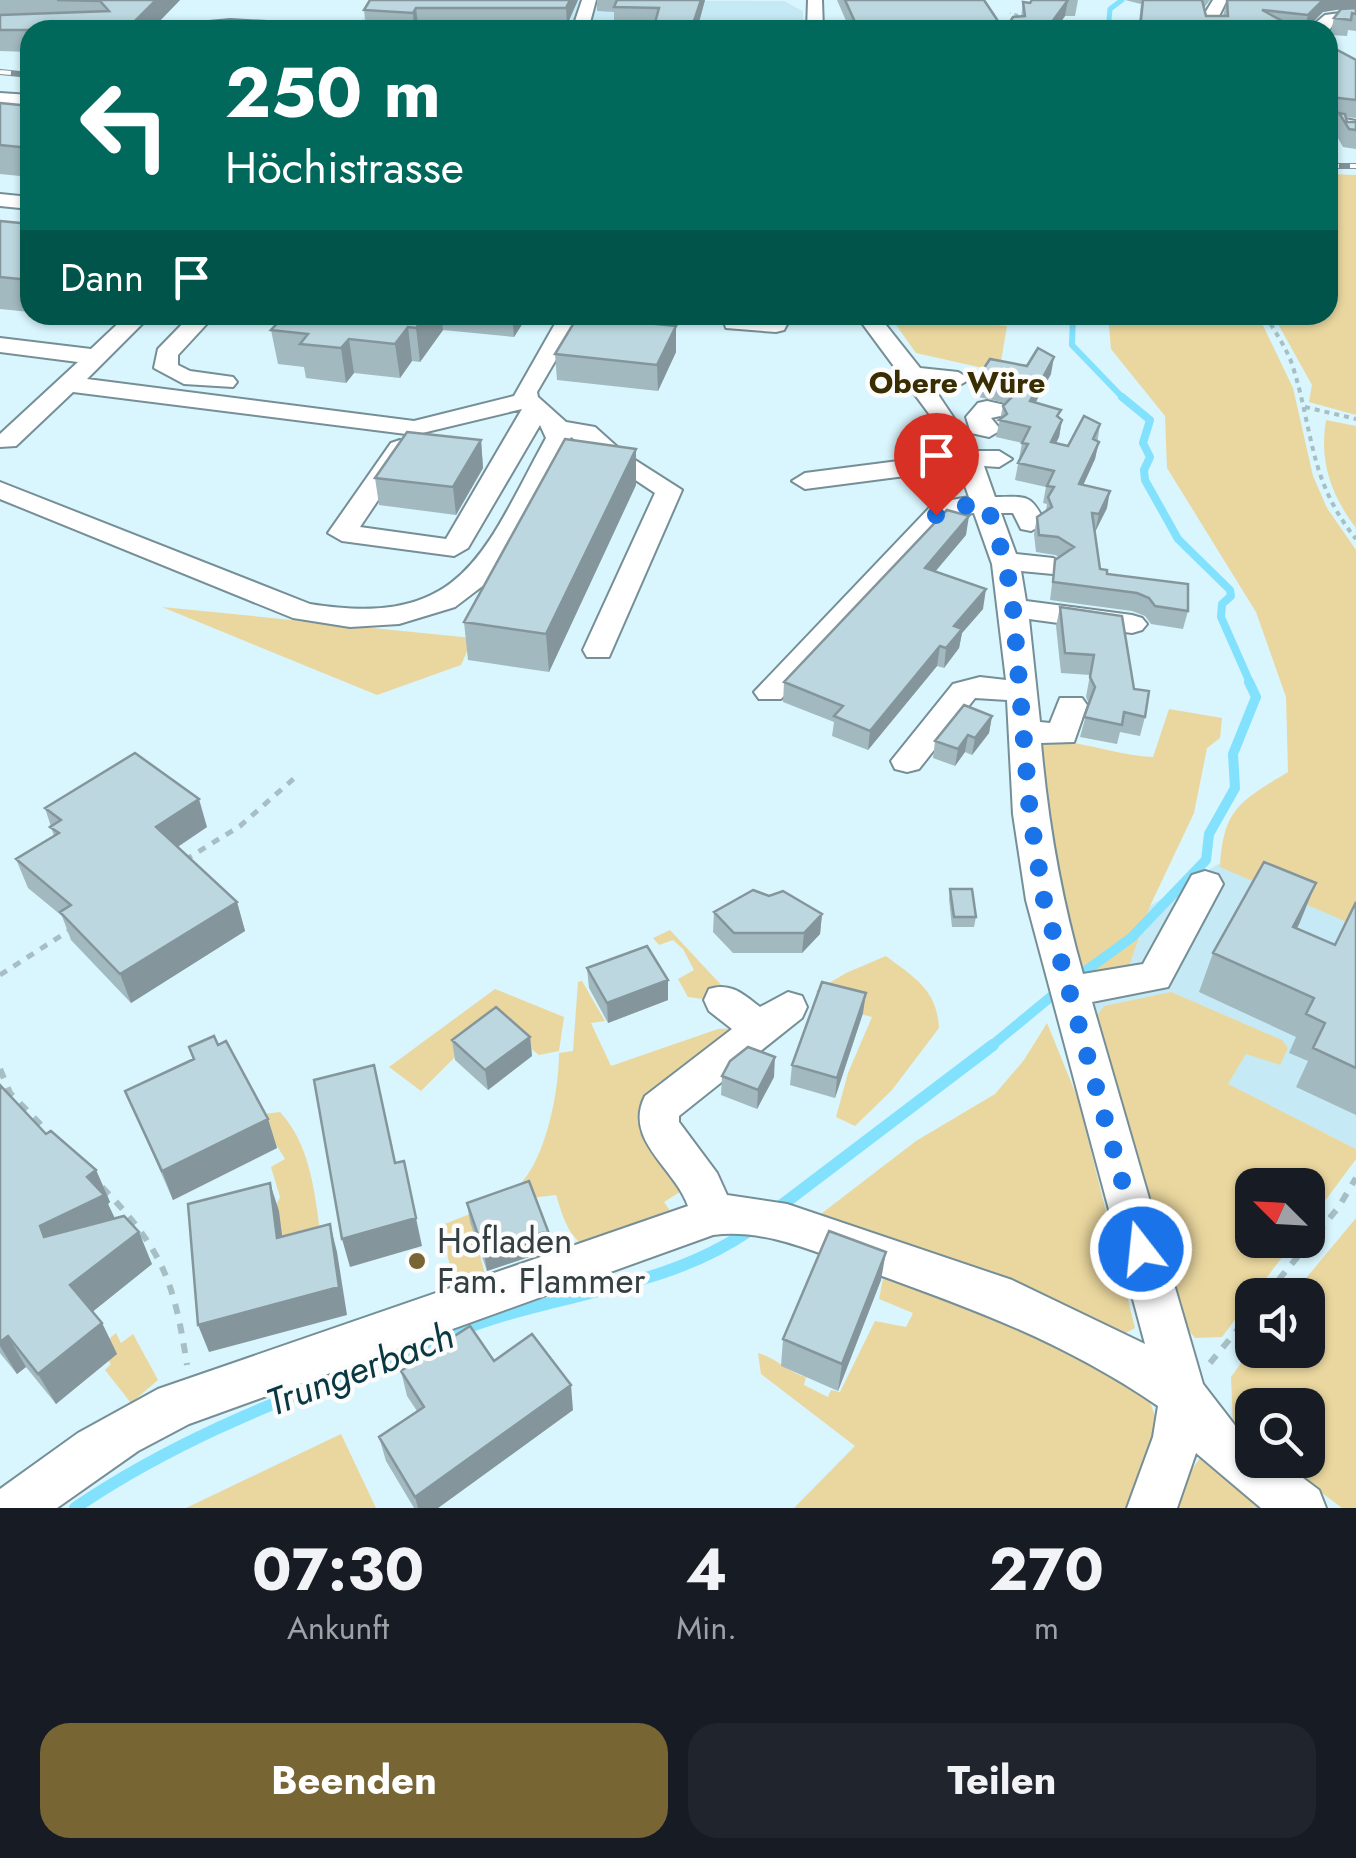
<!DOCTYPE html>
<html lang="de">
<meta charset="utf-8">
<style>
:root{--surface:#171b24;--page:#20242c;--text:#f1f3f6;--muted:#9ea1a6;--accent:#776634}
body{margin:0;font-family:Jost,sans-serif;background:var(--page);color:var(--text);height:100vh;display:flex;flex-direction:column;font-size:38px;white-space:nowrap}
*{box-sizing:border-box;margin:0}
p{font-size:32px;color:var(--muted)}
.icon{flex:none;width:55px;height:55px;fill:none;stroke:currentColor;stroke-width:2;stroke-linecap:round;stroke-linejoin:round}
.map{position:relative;height:1508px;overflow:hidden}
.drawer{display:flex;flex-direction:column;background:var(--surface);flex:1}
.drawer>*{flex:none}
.hud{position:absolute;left:20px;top:20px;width:1318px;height:305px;border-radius:30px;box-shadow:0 2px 8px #0004;background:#00695c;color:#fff;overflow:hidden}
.needle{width:65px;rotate:294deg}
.tools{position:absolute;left:1235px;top:1168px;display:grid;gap:20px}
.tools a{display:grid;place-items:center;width:90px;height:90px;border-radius:20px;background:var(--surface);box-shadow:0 2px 8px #0004;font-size:50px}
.pin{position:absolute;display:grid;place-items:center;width:85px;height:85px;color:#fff;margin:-102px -42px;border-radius:50% 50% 50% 0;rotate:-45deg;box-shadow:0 0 10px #0007}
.pin .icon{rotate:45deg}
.me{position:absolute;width:110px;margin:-55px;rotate:344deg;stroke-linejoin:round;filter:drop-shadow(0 0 8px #0008)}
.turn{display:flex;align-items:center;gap:35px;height:210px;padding:0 40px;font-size:45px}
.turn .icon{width:130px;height:130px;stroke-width:2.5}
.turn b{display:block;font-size:70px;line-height:85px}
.then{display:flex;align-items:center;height:95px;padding:0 40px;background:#0003;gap:20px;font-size:38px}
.eta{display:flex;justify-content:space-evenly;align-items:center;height:170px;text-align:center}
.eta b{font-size:60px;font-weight:700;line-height:70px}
.button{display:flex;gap:20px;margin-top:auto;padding:20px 40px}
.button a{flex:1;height:115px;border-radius:30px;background:var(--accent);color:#fff;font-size:40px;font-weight:700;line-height:115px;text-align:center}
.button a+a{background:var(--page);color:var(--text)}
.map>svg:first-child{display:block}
.built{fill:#c6eaf5}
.green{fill:#ead79f}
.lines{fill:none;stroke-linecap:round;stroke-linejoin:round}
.stream-far4{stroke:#82e1fc;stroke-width:5}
.stream-far3{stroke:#82e1fc;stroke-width:6}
.stream-far2{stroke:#82e1fc;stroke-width:8}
.stream-far1{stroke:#82e1fc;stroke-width:10}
.stream{stroke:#82e1fc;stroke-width:12}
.minor-casing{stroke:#768f97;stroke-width:4}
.path-far3{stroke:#a7bec5;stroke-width:2.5;stroke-dasharray:4 4;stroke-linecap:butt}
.path-far2{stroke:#a7bec5;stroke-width:4;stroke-dasharray:5 5;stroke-linecap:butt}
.path-far1{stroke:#a7bec5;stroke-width:5;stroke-dasharray:8 8;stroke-linecap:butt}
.path{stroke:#a7bec5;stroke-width:6;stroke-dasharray:10 10;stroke-linecap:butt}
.minor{fill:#fff;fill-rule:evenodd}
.rail-casing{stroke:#809298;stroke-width:6}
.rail{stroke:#fcfcfc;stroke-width:4;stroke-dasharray:11;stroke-linecap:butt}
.wall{fill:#a2b9c0}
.shaded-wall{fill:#84969c}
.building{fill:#bcd7df;stroke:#84969c;stroke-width:2.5}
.route{stroke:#1a73e8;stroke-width:18;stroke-dasharray:0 32.4}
.poi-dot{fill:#776634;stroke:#fcfcfc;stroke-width:4}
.labels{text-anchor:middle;stroke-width:9;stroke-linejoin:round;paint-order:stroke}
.far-quarter-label{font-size:30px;font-weight:bold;fill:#392d02;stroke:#fcfcfc}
.near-poi-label{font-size:35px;fill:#343f42;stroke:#fcfcfc;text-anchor:start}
.near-water-label{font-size:38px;font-style:italic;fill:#093842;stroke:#fcfcfc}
</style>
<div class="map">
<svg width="1356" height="1508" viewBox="0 0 1356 1508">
<rect width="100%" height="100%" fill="#d9f5fd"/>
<!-- built -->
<path class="built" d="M379 0 784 1 803 11V30H353Z
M1220 863 1356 925V1149L1227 1084 1246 1054 1287 1048 1092 1022 1072 976 1150 906Z"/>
<!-- green -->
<path class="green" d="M1328 174 1356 175V415L1309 402 1312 385 1273 315H1328Z
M889 315 1007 326 1001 361 992 370 916 353Z
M1108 315H1258L1293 388 1313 476 1327 508 1356 550V926L1220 867C1223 809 1240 801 1288 772L1286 697 1256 612 1167 468 1165 416 1111 349Z
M1326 420 1356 426V528C1331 495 1319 462 1326 420Z
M162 607 473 638 461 665 377 695Z
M1169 709 1222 718 1220 738 1207 748 1194 813 1150 906 1128 969 1072 976 1056 888 1040 740C1078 739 1113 755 1153 757Z
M670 930 724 988 711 1000 688 997 678 979 694 970 683 949 673 940 659 945 653 938Z
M886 956C915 978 937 990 939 1028L892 1090 855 1126 836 1117 848 1073 872 1017 833 1007 816 991 846 973Z
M582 981 605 1021 591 1023 611 1066 718 1029 738 1028 659 1090 688 1187 664 1202 673 1215 589 1249C568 1237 563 1217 556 1195L530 1198 472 1225 485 1274 464 1285 454 1279 448 1258 445 1224C467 1215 491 1206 510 1193 545 1170 559 1092 559 1053L573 1051 578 982Z
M495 989 564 1017 559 1051 539 1055 500 1024 460 1052 421 1091 389 1067Z
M1171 992 1282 1040 1288 1048 1280 1065 1246 1054 1228 1084 1356 1149V1159L1308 1224V1185H1252V1240H1295L1222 1337 1195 1338 1183 1323 1092 1022 1104 1006Z
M1047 1023 1078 1099 1135 1328 1122 1335 813 1220 916 1141 995 1094 1024 1060Z
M280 1112C311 1145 315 1195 321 1239L305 1252 280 1236 274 1210 280 1197 271 1167 285 1159 266 1128 264 1114Z
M1356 1218V1508H1342L1278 1460H1308V1405H1252V1441L1233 1426 1231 1377 1252 1348 1308 1350V1295H1292Z
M883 1279 1003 1314 1146 1392 1164 1439 1133 1508H794L855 1446 761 1374 758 1353C777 1358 787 1372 806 1377L804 1385 828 1397 831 1390 840 1392 875 1321 906 1327 913 1313 879 1299Z
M116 1333 121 1343 133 1334 158 1380 131 1403 105 1370 111 1364 98 1348Z
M341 1434 376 1508H186Z
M1200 1458 1266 1508H1165Z"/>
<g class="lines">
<!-- stream-far4 -->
<path class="stream-far4" d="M1108 30 1110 9 1122 0"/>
<!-- stream-far3 -->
<path class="stream-far3" d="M1073 315 1072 345 1125 400"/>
<!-- stream-far2 -->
<path class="stream-far2" d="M1122 397 1150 420 1143 443 1150 457 1144 470 1145 480 1178 539 1230 590 1231 596 1222 604 1221 617 1251 685"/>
<!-- stream-far1 -->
<path class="stream-far1" d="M1084 972 1131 938 1206 860 1209 834 1235 788 1233 754 1256 697 1249 682
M990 1047 1053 995"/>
<!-- stream -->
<path class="stream" d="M774 1211 993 1045
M75 1508C167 1445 267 1405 370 1365 411 1350 450 1332 492 1319 580 1291 672 1284 750 1230"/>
<defs>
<path id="minor" d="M582 0H596L588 30H572Z
M808 0H822L823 30H807Z
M1213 0H1227L1218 18 1221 30H1205L1202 18Z
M1356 11V21L1335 22 1328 32 1307 30 1325 15Z
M230 20 320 25 328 30H169L177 25Z
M0 93 30 95V105L0 103Z
M1328 116 1356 121V138H1344L1343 129 1328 126Z
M0 194 30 197V209L0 206Z
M127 315H151L87 379 414 421 514 396 560 315H582L537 392 538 397 566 422 595 427 624 453 682 490 609 657H587L583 650 655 493 571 437 528 525 493 578 455 607 399 624 350 627 293 618 0 499V482L310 604C464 629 483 553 546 438L540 425 468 548 454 556 342 541 328 533 391 443 400 440 413 448 360 527 446 539 522 409 414 435 73 392 16 446 0 447V434L78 362 0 352V338L91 349Z
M191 315H215L178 355V365L190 371 233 377 237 382 233 387 184 384 154 368 158 349Z
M722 315H792L784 330 776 332 726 328Z
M856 315H878L920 368 958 372 970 379 958 386 931 384 976 451H999L1012 459 999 467 984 466 995 497C1027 497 1031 493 1045 523L1031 531 1021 529 1013 513H1001L1016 554 1053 558 1067 566 1053 574 1021 571 1026 601 1132 615 1142 618 1147 624 1142 630 1132 633 1029 619 1040 722 1050 723 1060 698H1082L1087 705 1074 742 1041 743C1048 823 1061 897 1083 974L1143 964 1192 875 1205 871 1218 875 1223 884 1168 987 1092 1002 1203 1384 1237 1428 1252 1440V1460H1279L1319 1490 1326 1508H1261L1196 1453 1177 1508H1127L1153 1437 1158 1406C1064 1342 974 1309 868 1271 818 1253 766 1228 713 1235L189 1424 138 1451 57 1508H0V1489L78 1433 158 1389 688 1206C674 1167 623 1140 645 1096L732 1029 709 1011 704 1000 709 989C731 982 743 994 760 1007L788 992 802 996 807 1007 802 1018 679 1116V1122L717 1173 727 1195 787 1204 1012 1280 1145 1344 1026 900 1013 814 1007 700 975 698 919 769 907 772 895 769 891 761 953 684 980 677 1006 680 992 564 974 513 952 515 781 699H759L754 692 934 503 969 497 959 469 805 489 792 481 805 473 953 454 930 415Z
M987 401 1005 405 1008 410 1005 415 991 418 1001 430 989 437 971 433 966 417 978 403Z"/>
</defs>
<!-- minor casing -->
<use href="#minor" class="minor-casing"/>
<!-- path-far3 -->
<path class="path-far3" d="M1059 21 1070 22 1065 30
M1002 25 1021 16 1010 13"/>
<!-- path-far2 -->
<path class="path-far2" d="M1266 315C1274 331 1286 347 1292 364 1314 432 1308 479 1356 539
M1305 407 1356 419"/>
<!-- path-far1 -->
<path class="path-far1" d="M185 860 240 826 299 774
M0 975 73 928"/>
<!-- path -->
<path class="path" d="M0 1069 10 1093 52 1136
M102 1187C162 1249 174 1280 187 1365
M1266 1295 1338 1208 1356 1178
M1210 1363 1252 1312"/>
<!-- minor -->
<use href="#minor" class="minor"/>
<defs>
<path id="rail" d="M0 72 30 75
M1328 166H1356"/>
</defs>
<!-- rail casing -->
<use href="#rail" class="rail-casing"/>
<!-- rail -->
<use href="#rail" class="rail"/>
</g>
<!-- wall -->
<path class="wall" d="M0 0H180L151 30H30V52L0 51Z
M370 0H578L567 25 418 24 414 30 366 27 364 10Z
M597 0H705L699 21 655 24 614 23V12L597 11Z
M837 0H984L1004 30H850Z
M1032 0H1078L1075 16H1065L1055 30H1005L1021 17 1023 2 1030 3Z
M1125 0H1210L1204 8 1206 16H1223L1227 0H1356V31L1348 30 1347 36 1330 35 1334 18 1341 9 1323 12 1306 30H1138L1141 4Z
M1328 45 1356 60V118L1345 117 1347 122H1356V149L1343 147 1334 131 1338 116 1328 115Z
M0 103 30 106V177L0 174Z
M0 221 30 224V312L0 309Z
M56 315H122L114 322Z
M285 315H528L514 337 443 330 420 362 412 361 400 378 354 373 346 383 306 378 304 367 278 364 271 330Z
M913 315H996L994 325 913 317Z
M676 352 658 391 557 380 555 354Z
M1027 366 1051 374 1036 402 1062 420 1059 437 1056 443 1068 446 1100 424 1095 459 1083 485 1107 508 1095 532 1100 569 1188 611 1183 629 1151 624 1145 616 1132 611 1050 600 1055 560 1059 557 1055 555 1036 552 1034 534 1037 517 1046 511 1047 504 1043 503 1046 487 1015 480 1022 443 996 437 1003 406 1006 403 974 396 976 380Z
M481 440 483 468 456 515 379 505 375 478Z
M636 485 549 672 468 660 464 622Z
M966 535 935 572 983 609 962 633 959 648 944 668 937 666 868 750 832 736 834 722 783 702 784 682Z
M1060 607 1134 689 1145 717 1140 736 1120 732 1117 744 1080 737 1089 704 1086 697 1090 675 1061 673 1056 626Z
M992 716 989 733 972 755 965 752 955 766 933 758 935 741Z
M45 808 207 827 178 847 237 902 245 931 131 1003 71 940 62 916 28 888 16 859 54 836Z
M950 889 976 917 974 927H952L949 899Z
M1356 902V1115L1296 1087 1308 1061 1289 1053 1296 1037 1199 992 1213 953 1300 922 1297 928 1335 945Z
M714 912 822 914 820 934 802 953H733L713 932Z
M587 968 668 1000 608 1023 589 988Z
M863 1013 835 1098 790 1085 792 1065Z
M530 1037 532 1056 488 1090 455 1060 452 1040Z
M218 1045 268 1119 277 1148 173 1200 125 1091 193 1060 189 1047Z
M722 1076 774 1077 757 1109 721 1095Z
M0 1085 46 1134 96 1170 110 1202 108 1204 115 1219 152 1264 92 1312 102 1323 117 1354 56 1404 26 1367 17 1374 0 1353Z
M467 1203 550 1250 487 1271 470 1222Z
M881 1280 838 1391 781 1366 783 1339Z
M494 1361 573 1410 438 1508H414L386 1461 379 1437 417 1411 407 1396 401 1371Z"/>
<!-- shaded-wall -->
<path class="shaded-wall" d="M156 0H180L151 30H126Z
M570 0H578L567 25 566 8Z
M701 0H705L697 30 694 21Z
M1068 0 1065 16 1055 30H1046Z
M1323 0H1356V7L1323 12 1304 30 1308 15Z
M416 8 418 24 414 30 413 13Z
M426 315H441L443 330 420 362 416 328Z
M512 315H528L514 337Z
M676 326V352L658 391 657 365Z
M408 327 412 361 400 378 395 344Z
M349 339 354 373 346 383 341 348Z
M1054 357 1051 374 1027 418 1030 401Z
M1062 420 1059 437 1048 459 1051 442Z
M481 440 483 468 456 515 453 487Z
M1099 442 1095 459 1076 501 1079 484Z
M636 449V485L549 672 546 634Z
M1110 491 1107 508 1095 532 1099 514Z
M969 516 966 535 922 587 925 568Z
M986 589 983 609 962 633 959 648 944 668 946 648 954 626Z
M940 646 937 666 868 750 870 731Z
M992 716 989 733 972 755 975 738Z
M968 735 965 752 955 766 958 749Z
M199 799 207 827 165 855 156 827Z
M1316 883 1300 922 1278 966 1293 927Z
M237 902 245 931 131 1003 120 974Z
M822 914 820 934 802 953 804 933Z
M668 980V1000L608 1023 607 1003Z
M866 993 863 1013 835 1098 837 1078Z
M530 1037 532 1056 488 1090 485 1070Z
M775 1057 774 1077 757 1109 758 1090Z
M268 1119 277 1148 173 1200 162 1171Z
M96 1170 110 1202 108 1204 119 1227 44 1237 40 1226Z
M270 1183 279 1211 286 1266 277 1238Z
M416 1218 422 1246 350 1267 342 1239Z
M330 1224 337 1252 347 1315 209 1352 198 1325Z
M548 1231 550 1250 487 1271 484 1252Z
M139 1232 152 1264 86 1317 70 1285Z
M886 1252 881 1280 838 1391 842 1364Z
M102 1323 117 1354 56 1404 38 1374Z
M8 1336 26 1367 17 1374 0 1346V1342Z
M571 1385 573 1410 438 1508H418L415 1497Z"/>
<!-- building -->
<path class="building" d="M57 0H156L126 30H0V15L109 11 100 1Z
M370 0H570L566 8H416L413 13 364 10Z
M617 0H701L694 21 792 23V30H653L659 8 614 7Z
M845 0H984L1004 30H939L944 24 855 22Z
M1032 0H1068L1046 30H1005L1013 17 1025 16 1023 2 1030 3Z
M1143 0H1202L1206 16H1228L1227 0H1323L1308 15 1262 10 1299 30H1291L1289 27V30H1140Z
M1356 8V14L1352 13 1351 20 1334 18 1341 9Z
M1328 45 1356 60V100L1330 97 1328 93Z
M0 103 30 106V148L0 145Z
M1339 113 1345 114 1347 122H1356V130L1349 129Z
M0 221 30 224V280L0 277Z
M285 315H426L416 328 408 327 395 344 349 339 341 348 300 344 308 334 271 330Z
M578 316 676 326 657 365 555 354Z
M1038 348 1054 357 1030 401 1061 410 1057 416 1062 420 1051 442 1068 446 1084 416 1100 424 1093 439 1099 442 1079 484 1110 491 1099 514 1092 513 1100 569 1107 570V574L1188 584V611L1155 606 1149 598 1137 593 1053 582 1055 560 1074 547 1058 537 1039 535 1037 517 1052 507 1048 497 1054 487 1047 486 1054 471 1018 463 1028 444 1022 443 1030 427 999 420 1007 414 1003 406 1014 395 1011 386 976 380 990 359 1027 366Z
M407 432 481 440 453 487 375 478Z
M565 439 636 449 546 634 464 622Z
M947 510 969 516 925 568 986 589 954 626 962 629 946 648 940 646 870 731 834 716 843 706 784 682Z
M1060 607 1122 616 1134 689 1149 691 1145 717 1124 712 1122 725 1084 717 1095 687 1090 677 1094 655 1065 653Z
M964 705 992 716 975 738 968 735 958 749 935 741Z
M135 753 199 799 156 827 237 902 120 974 60 912 71 905 16 859 59 833 50 827 61 820 45 808Z
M1264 862 1316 883 1293 927 1335 945 1356 902V1068L1313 1048 1325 1023 1306 1014 1314 998 1213 953Z
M950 889H972L976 917H954Z
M753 890 769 896 783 891 822 914 804 933H734L714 912Z
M647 946 668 980 607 1003 587 968Z
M822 982 866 993 837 1078 792 1065Z
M496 1007 530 1037 485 1070 452 1040Z
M214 1036 218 1045 226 1041 268 1119 162 1171 125 1091 194 1059 189 1047Z
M748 1047 775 1057 758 1090 722 1076 730 1061Z
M374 1065 395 1163 404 1161 416 1218 342 1239 314 1080Z
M0 1085 46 1134 51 1131 96 1170 87 1177 104 1195 40 1226 44 1237 124 1216 139 1232 70 1285 102 1323 38 1374 8 1336 0 1342Z
M529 1181 548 1231 484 1252 467 1203Z
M270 1183 277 1238 330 1224 339 1287 198 1325 188 1204Z
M829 1231 886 1252 842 1364 783 1339Z
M470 1326 494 1361 532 1334 571 1385 415 1497 379 1437 424 1407 401 1371Z"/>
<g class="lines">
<!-- route -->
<path class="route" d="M936 515 951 506 987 505 1006 564 1013 608 1030 814 1044 900 1141 1249"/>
</g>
<!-- markers -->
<circle class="poi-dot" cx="417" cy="1261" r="10"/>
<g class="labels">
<!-- far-quarter labels -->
<g class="far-quarter-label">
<text x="957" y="393">Obere Würe</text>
</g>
<!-- near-poi labels -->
<g class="near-poi-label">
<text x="437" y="1253">Hofladen<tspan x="437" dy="40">Fam. Flammer</tspan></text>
</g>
<!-- near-water labels -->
<g class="near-water-label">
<text transform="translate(360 1369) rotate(-21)" y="13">Trungerbach</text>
</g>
</g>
</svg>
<div class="tools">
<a><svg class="needle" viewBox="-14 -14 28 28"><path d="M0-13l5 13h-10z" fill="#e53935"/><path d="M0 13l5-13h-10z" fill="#9ea1a6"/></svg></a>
<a><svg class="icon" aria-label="sound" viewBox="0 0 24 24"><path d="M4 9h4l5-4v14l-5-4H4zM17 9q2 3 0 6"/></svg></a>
<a><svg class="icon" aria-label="search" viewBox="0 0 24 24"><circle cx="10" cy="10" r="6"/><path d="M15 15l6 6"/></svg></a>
</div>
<div class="pin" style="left:936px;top:515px;background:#d93025"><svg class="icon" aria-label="arrive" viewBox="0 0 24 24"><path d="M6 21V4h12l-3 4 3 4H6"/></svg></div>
<svg class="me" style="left:1141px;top:1249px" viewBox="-20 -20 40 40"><circle r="17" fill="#1a73e8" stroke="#fff" stroke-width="3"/><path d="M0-11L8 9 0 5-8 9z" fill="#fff"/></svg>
<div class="hud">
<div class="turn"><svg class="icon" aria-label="left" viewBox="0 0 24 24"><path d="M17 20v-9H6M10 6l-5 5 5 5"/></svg><div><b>250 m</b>Höchistrasse</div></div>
<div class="then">Dann<svg class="icon" aria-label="arrive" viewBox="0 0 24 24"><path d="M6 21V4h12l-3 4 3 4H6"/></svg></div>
</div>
</div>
<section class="drawer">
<div class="eta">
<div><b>07:30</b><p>Ankunft</p></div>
<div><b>4</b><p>Min.</p></div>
<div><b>270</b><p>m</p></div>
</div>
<div class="button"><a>Beenden</a><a>Teilen</a></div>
</section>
